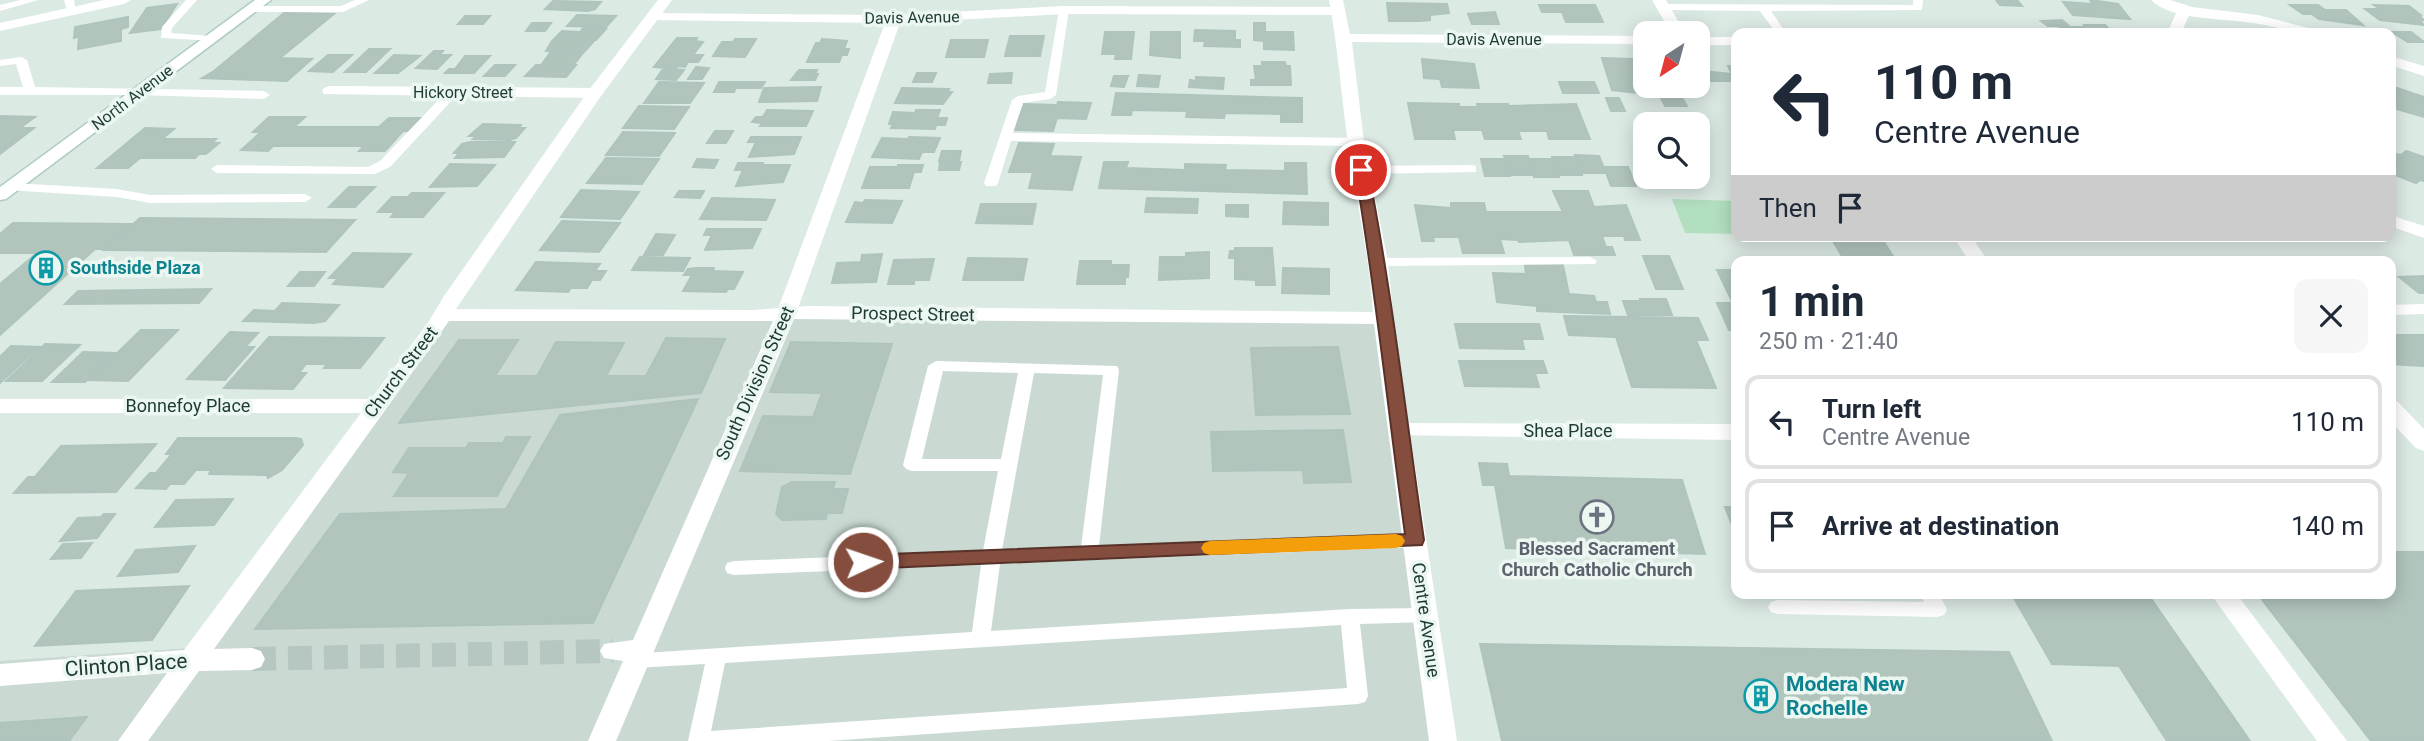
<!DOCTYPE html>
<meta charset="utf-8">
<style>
:root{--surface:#fff;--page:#f6f6f7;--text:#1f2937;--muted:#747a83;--line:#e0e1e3}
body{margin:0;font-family:Roboto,sans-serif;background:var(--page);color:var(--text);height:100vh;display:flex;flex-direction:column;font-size:26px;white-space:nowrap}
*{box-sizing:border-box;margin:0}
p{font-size:23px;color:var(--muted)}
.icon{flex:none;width:38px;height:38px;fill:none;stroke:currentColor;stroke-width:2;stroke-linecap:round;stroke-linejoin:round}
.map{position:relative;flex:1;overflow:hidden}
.sheet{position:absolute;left:1731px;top:256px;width:665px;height:343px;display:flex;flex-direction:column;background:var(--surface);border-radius:14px;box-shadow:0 4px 18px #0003}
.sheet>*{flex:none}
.banner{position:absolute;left:1731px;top:28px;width:665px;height:214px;border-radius:14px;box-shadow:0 4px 18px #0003;background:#fff;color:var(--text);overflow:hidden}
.needle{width:46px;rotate:216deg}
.buttons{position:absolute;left:1633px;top:21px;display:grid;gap:14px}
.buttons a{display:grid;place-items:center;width:77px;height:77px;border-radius:14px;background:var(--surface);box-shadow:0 4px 18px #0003;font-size:35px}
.pin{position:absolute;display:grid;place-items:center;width:60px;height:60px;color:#fff;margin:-30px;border:4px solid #fff;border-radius:50%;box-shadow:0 2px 7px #0007}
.me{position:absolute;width:77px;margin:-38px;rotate:87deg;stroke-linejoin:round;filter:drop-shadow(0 0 5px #0008)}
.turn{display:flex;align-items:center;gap:24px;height:147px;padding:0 28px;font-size:32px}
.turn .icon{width:91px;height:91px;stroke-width:2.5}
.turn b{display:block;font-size:49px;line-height:60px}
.then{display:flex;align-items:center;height:66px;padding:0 28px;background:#0003;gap:14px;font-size:26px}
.round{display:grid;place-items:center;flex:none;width:74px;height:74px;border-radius:14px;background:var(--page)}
.overview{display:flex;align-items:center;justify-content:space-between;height:119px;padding:0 28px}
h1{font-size:42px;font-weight:700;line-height:52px}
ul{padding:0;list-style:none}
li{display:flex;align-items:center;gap:21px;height:94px;margin:0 14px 10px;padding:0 14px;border:4px solid var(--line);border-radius:14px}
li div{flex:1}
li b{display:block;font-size:26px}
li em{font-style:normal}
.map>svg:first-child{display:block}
.built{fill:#cadad3}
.green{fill:#b2dfbf}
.building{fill:#b1c5bd;stroke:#aec4bc;stroke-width:2}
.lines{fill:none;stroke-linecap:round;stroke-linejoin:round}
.tertiary-tunnel{stroke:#b6c7c1;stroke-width:24;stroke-dasharray:24 12;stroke-linecap:butt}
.secondary-casing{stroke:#aecbc1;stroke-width:3}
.service{fill:#fff;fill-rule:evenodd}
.minor{fill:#fff;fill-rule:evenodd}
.tertiary{fill:#fff;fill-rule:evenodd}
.secondary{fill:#fff;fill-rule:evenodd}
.route{fill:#844d3d;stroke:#563228;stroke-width:2}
.slow{fill:#f59e0b}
.labels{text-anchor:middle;stroke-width:7;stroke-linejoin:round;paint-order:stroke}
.far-street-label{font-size:16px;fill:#1d3b33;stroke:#ecf7f2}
.culture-label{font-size:18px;font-weight:bold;fill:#0d838f;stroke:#ecf7f2;text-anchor:start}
.street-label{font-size:18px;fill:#1d3b33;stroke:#ecf7f2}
.worship-label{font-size:18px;font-weight:bold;fill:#5b616d;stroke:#ecf7f2}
.near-street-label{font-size:21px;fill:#1d3b33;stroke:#ecf7f2}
.near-culture-label{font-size:21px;font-weight:bold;fill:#0d838f;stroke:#ecf7f2;text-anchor:start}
</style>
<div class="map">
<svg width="2424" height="741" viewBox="0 0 2424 741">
<rect width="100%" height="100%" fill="#dceae4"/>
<!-- built -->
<path class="built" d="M454 310H1069L1375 314 1435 741H0V661L190 648Z"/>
<!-- green -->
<path class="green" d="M1672 199 1736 201V234L1685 233Z"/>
<!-- building -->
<path class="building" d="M1996 0H2017L2022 6 2000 5Z
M2090 0 2118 4 2130 19 2073 15 2063 2 2092 4Z
M553 1 601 2 595 9 588 11 545 9Z
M1387 3 1447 4 1449 13 1430 15V20L1420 21H1389Z
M177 4 161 29 130 33 147 8Z
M1539 5H1595L1603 22H1566L1562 12H1542Z
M2290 5H2318L2325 10H2346L2363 25 2319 19 2312 14H2303Z
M2374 5 2409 6 2422 16 2417 15 2424 20 2420 21 2424 25 2380 20 2365 9H2380Z
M1495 12 1499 24H1472L1468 14Z
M284 13 334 14 280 58 312 59 287 81 202 78 214 71Z
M577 15 616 16 606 27 567 26Z
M465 16H490L483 24H458Z
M128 17V27L121 29V41L78 49 79 36 74 38 75 27Z
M2062 20 2069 26H2048L2041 21Z
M532 23H551L545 31H526Z
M1254 23H1265V32H1293L1294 50 1264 49V41L1254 40Z
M2084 25H2105L2110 30 2109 33 2052 32H2064L2059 27H2085Z
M583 28 606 29 596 40 554 39 562 31 580 32Z
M1195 30 1235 31V40H1240V47L1204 46 1205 41H1194Z
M1105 32H1134L1131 59H1115L1116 54H1102Z
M1151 32H1180V58L1150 55Z
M2392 32H2411L2424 42H2408Z
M1010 36H1044L1040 56H1005Z
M677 38H697L695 41 703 42 693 55H703L698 62H688L685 67 678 66 675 69 654 67Z
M735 39H756L745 57 713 56 722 42H733Z
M822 39 847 41 844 49H849L847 55H842L839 62H807L816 43H820Z
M951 40H988L984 57H946Z
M552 41H594L585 51H546Z
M369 49H390L366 72H345Z
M434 51H443L439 55H451L437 69 416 68Z
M550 53H583L575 63 542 64Z
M328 55H352L333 72 309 71Z
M394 55 420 56 398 73H375Z
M465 56H490L474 73H445L449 69H455Z
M1602 58 1633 59 1642 85 1635 84 1638 93 1612 90Z
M1422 59 1474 64 1479 88 1442 87 1440 79 1424 78Z
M1262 62H1285L1286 66H1290L1291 85H1251V80H1256L1254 66H1262Z
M495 65H515L505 76H484Z
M536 65H576L566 77 525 76Z
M1728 66 1736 67V85L1731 81H1705L1702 71 1732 74Z
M696 67 709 68 702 79H688Z
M663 69H675L684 70 676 80 656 79Z
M799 70H817L815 74H818L815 80H791Z
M917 73H936L932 82H913Z
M1012 73 1011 83H988L990 74Z
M1139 75 1160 76 1158 87 1137 86Z
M1114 76H1128L1124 87 1111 86Z
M1196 77 1224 78 1223 89 1189 87 1190 80 1196 81Z
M659 82 704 83 690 103H644Z
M719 82H739L734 92H714Z
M741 82H765L761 88H737Z
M1559 82H1594L1599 93H1563Z
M821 87 817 101 759 102 764 88Z
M2394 87 2424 97V117L2390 107V101L2396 97 2390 96Z
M902 88 949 89 947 92H952L943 104 895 103Z
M1116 93 1302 98V122H1281V114L1225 113 1224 118 1186 117 1187 111 1132 110 1131 115H1112Z
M1606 98H1619L1625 111H1611Z
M1661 98H1682L1687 106H1665Z
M1058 102 1091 103 1086 119 1057 118 1053 131 1014 130 1024 104 1057 105Z
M1408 103 1459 104V107H1478L1477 104H1508L1509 106 1576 104 1590 139H1549L1547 131H1518L1521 139H1485L1482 130H1453L1455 139H1415Z
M639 106 689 107 674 129 623 128Z
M767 110 813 111 806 126H760L762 123 752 122 756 117H763Z
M916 110H940L937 118H947L945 125H936L935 129 891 128 893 124H889L893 112 915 113Z
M0 116 35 117 20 128H34L0 154Z
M269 117H305L294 127H379L389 118H424L412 131H403L385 151H359L364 146H273L268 151 241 150 261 132H253Z
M483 124 521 125 519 128H525L516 138 510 140 473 139 477 136H469Z
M145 128 174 129 162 139H216L212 143H219L206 154H199L195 158H140L128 168H97Z
M715 131H733L726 143H707Z
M623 132 675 133 659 156 606 155Z
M751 137H801L794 154 749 157 756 142H748Z
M909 137 940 138 934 152H922L919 159 872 157 882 138 908 139Z
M470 142H515L504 157 455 158 459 153H454L462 144Z
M1019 143 1054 144 1050 156 1081 157 1072 190 1029 188 1033 172H1009Z
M942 151H961L959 161H939Z
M2406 151 2424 157V181L2420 180 2416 183 2390 173V153L2401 155Z
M1575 155 1599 156 1606 173H1581Z
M1504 156H1528L1534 175H1510Z
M1552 157H1576L1582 175H1558Z
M606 158 659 159 642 184 587 183Z
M697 159 718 160 714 168 693 167Z
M1481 159H1505L1510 176H1485Z
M1529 159H1553L1559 177H1534Z
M940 162H961L959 170H939Z
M1104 162H1128L1126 168 1185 170V164L1226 165 1225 170 1285 171V163H1306L1307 194 1099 188Z
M738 163H763L762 165H790L783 182 736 186 743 170H735Z
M450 164 495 165 477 186 430 187Z
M898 165H923L921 172H914L909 188H862L870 167H897Z
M1604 167H1628L1636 186H1611Z
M349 187H375L355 207H329Z
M581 190 639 192 620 219 561 217Z
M679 191H704L700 198 675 197Z
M1553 191H1588L1594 207 1626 205 1640 240H1625L1624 236H1602L1606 247H1612L1615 255H1574L1569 240 1519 242 1518 240 1500 239 1504 253H1463L1459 237H1433L1434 241H1422L1415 205 1451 208V203H1484L1486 212H1563Z
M412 193H444L423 217H391L395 212H378L392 197H408Z
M712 198 747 199 775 200 766 220 700 219Z
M1147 198 1198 199 1197 213 1145 212Z
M865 200 902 201 892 223 846 222 855 202 863 203Z
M1284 202 1328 203V225L1283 224Z
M981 204H1036L1032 224 976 223Z
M1226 205H1248V217L1226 216Z
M140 218 355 220 326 252 104 250Z
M562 221 620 223 599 252 540 250Z
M13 223 131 224 102 249H95L0 335V284L37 253H0V234Z
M707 229H761L752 248 705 250 712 235H704Z
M656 234 675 235 663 255H644Z
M1830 236H1880L1896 261H1845Z
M2005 236H2155L2159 241 2007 239Z
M1235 248H1272L1275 285H1256V280L1235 279V258H1229L1230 251H1235Z
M1209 252V278L1159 280 1160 257H1186V253Z
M353 253 411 254 383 287 333 284 338 278H329Z
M882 254 876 282 832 283 837 263 861 262 862 255Z
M1643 256H1669L1683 289H1656Z
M640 257 690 258 683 271 632 270Z
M968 258 1027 259 1023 280H963Z
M934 259 929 280H914V284H888L894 260Z
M1524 259 1562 261 1569 294 1594 296 1596 302H1607L1610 314 1537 311V306L1497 302 1493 273 1526 274Z
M1080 261H1111V265H1129L1128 277H1125V284H1077Z
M536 262 600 264 595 271H606L600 280H592L587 288H571L568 292 516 290Z
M697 268H714L713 271 743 272 734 289H728L726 292 683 291 692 275H684L688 269Z
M1283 268 1329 269V294L1282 293Z
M1717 270H1736V330H1729L1717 303H1733Z
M300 272H325L314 286H288Z
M2424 276V293H2419L2399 277Z
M211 289 199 303 65 304 78 291Z
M1640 299H1666L1672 315H1628L1623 301H1641Z
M282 303 339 305 325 321 314 323 243 321 254 310 275 311Z
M1564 316 1698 318 1708 340H1696L1716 388 1632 387 1616 337 1569 335Z
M1455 324H1539L1543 339H1522L1524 349 1460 348Z
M141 330H178L128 381 89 380Z
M230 332 258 333 245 347H254L225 380 187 379Z
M2390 335H2424V366L2390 364Z
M269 337 384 338 360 368H324L327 364H306L299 373H306L293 389 224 388Z
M666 338 725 339 701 393 399 423 459 340H518L495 376H537L556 342 624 343 606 376H646Z
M791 342 892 344 850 474 740 471 763 416 813 417 822 393 770 392Z
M45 344 80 345 42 381H6Z
M11 346 39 347 0 383V357Z
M1338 347 1350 414 1256 415 1251 348Z
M83 352 115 353 85 382H52Z
M1459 361H1543L1547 373H1535L1539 387 1465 386Z
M698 399 593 623 255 629 340 514 506 509 560 415Z
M1343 430 1351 482 1304 483 1303 470 1213 471 1211 432Z
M506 437H530L497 496H394L409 473 393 472 409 448H466L469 443H503Z
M178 438H296L301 439 303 445 282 470 268 478 267 475 209 474 211 470H196L184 484H170L166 489 136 488 150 473H156L172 454H166Z
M156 444 116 492 14 493 28 477H35L61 446Z
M1479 463 1507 464 1509 476 1682 480 1705 554 1506 548 1495 485H1483Z
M792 482H835L833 489H848L842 513H827L826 519 782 520 776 514 782 487Z
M233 499 214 525 155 527 176 500Z
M1725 507H1736V535Z
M104 514H115L97 538 60 541 78 518 101 517Z
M92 543 81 558 51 559 63 544Z
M195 546 178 572 118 576 136 550Z
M2390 552H2424V741H2371L2257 593H2390Z
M189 586 152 640 35 646 76 591Z
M2011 593H2147L2250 741H2167L2119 666 2052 664Z
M1480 644 2009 652 2052 741H1502Z
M87 717 69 741H0V723Z"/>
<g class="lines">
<!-- tertiary-tunnel -->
<path class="tertiary-tunnel" d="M252 659 613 651"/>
<defs>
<path id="secondary" d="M255 0H271L6 199 0 200V187Z"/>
</defs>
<!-- secondary casing -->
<use href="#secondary" class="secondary-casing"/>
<!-- service -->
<path class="service" d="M20 0H38L0 11V5Z
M64 0H74L76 13H68Z
M186 0H197L172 28 171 33 211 36 217 39 215 41 161 38 162 27Z
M355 0H369L343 12H253L248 9 253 6H341Z
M1913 0H1923L1922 10 1771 11 1786 33H1776L1760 11 1663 10 1658 7 1663 4 1913 5Z
M1064 7 1069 10 1056 95 1050 99 1023 103 1013 133 1356 138 1362 142 1356 146 1011 141 998 183 996 186H986L984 183 1012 100 1018 96 1045 92 1059 10Z
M21 57 27 60 35 87 264 91 270 95 264 99 140 95H0V87H23L16 64 0 66V60Z
M453 88 459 92 457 95 390 167 375 174 217 173 211 169 217 165 368 167 380 161 449 89Z
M1471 165 1476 166V172L1361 174 1355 170 1361 166Z
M12 183 117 189 150 195 305 194 312 198 305 202 150 203 117 197 7 190V184Z
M1590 257 1597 261 1595 264 1379 266 1372 262 1379 258Z
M2424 304V314L2390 315V305Z
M936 361 1117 366 1119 370 1099 546 1415 533 1421 535 1424 540 1421 545 1415 547 1000 564 991 631 1350 609 1426 608 1433 610 1436 615 1433 620 1426 622 1360 624 1368 696 1365 702 1358 704 828 741H688L705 664 635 668 628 666 625 660 628 654 972 632 981 565 734 575 727 573 725 568 727 563 734 561 983 551 998 471H912L906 469 903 465 928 366ZM943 371 1018 373 1001 459H922ZM1034 373 1103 375 1081 547 1002 550ZM1341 625 1347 688 711 731 725 663Z
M1920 593H1939L1947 610 1944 615 1937 617 1778 614 1771 612 1768 607 1771 602 1778 600 1924 602Z"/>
<!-- minor -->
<path class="minor" d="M1652 0H1666L1685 33H1671Z
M2151 0H2170L2192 7 2258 15 2316 30 2318 33C2295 34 2276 26 2253 23 2224 18 2172 21 2151 0Z
M1064 6 1338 7 1345 11 1338 15 1064 14 900 23 796 314 793 318H779L776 314 885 23 653 20 646 16 648 13 894 15Z
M2390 56 2424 66V76L2390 65Z
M330 86 595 88 603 93 595 98 324 94 322 91 324 88Z
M2390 400 2398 402 2424 429V451L2416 448 2390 421Z
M1400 423 1736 424V440L1392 435 1389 430 1392 425Z"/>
<!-- tertiary -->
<path class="tertiary" d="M104 0H131L124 4 0 31V23Z
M658 0H672L601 96 456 309 753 310 808 306 1373 312C1369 254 1356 200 1348 143 1341 95 1338 47 1329 0H1343L1350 34 1645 36V44L1352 42 1364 142 1388 262 1395 334 1457 741H1429L1374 324 794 319 616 741H588L623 661 604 658 600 651 604 644 633 640 773 321H449L214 649 252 648 261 651 265 659 261 667 252 670 199 671 148 741H118L167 673 0 686V664L184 650 361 413H0V399H371L427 324 444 296 589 90Z
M2184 7 2191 11 2181 33H2167L2177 11Z
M1698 37H1736V45H1698Z
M2390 215 2424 226V238L2390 226Z
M1953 236H1971L1988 261H1969Z
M2210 593H2236L2347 741H2317Z"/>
<!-- secondary -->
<use href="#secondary" class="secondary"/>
</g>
<!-- route -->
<path class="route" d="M1361 166 1368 170C1392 292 1406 417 1424 540L1422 545 863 569 856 567 854 562 856 557 863 555 1405 534C1388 412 1376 290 1355 170Z"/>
<!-- slow -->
<path class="slow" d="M1396 534 1402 536 1405 541 1402 546 1396 548 1210 555 1204 553 1201 548 1204 543 1210 541Z"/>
<!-- icons -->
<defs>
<symbol id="building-ring" viewBox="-11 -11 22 22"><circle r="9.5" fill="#ecf7f2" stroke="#0f9aa8" stroke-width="1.5"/><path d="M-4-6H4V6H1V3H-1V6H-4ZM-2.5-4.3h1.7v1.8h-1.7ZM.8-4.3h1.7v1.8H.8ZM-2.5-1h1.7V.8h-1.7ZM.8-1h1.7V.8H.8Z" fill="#0f9aa8"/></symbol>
<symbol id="church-ring" viewBox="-11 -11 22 22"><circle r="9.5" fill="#ecf7f2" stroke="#6b7280" stroke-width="1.5"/><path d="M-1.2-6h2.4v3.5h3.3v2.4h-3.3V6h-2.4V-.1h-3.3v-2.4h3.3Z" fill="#6b7280"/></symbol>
</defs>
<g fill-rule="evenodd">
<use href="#building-ring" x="27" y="249" width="38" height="38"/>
<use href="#church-ring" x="1578" y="498" width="38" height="38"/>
<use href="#building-ring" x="1742" y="677" width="38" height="38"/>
</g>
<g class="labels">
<!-- far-street labels -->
<g class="far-street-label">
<text transform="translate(912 17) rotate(-1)" y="6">Davis Avenue</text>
<text x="1494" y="45">Davis Avenue</text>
<text x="463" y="98">Hickory Street</text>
<text transform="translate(132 97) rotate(-37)" y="6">North Avenue</text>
</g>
<!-- culture labels -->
<g class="culture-label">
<text x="70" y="274">Southside Plaza</text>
</g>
<!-- street labels -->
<g class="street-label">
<text transform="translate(913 314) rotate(1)" y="6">Prospect Street</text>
<text transform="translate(401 372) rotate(-53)" y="6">Church Street</text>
<text transform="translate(755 383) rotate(-66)" y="6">South Division Street</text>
<text x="188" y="412">Bonnefoy Place</text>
<text x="1568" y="437">Shea Place</text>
<text transform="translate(1426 620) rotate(82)" y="6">Centre Avenue</text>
</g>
<!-- worship labels -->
<g class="worship-label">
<text x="1597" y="555">Blessed Sacrament<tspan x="1597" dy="21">Church Catholic Church</tspan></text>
</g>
<!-- near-street labels -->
<g class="near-street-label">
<text transform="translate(126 665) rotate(-4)" y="7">Clinton Place</text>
</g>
<!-- near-culture labels -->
<g class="near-culture-label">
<text x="1786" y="691">Modera New<tspan x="1786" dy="24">Rochelle</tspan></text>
</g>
</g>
</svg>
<div class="buttons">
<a><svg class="needle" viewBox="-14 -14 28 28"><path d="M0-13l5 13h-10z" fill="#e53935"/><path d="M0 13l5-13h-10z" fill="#747a83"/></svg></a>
<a><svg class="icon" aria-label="search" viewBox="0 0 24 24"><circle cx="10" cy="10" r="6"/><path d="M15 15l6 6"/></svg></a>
</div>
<div class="pin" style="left:1361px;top:170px;background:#d93025"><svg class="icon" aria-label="arrive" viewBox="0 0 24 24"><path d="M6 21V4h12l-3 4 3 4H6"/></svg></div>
<svg class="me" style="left:863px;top:562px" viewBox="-20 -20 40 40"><circle r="17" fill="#844d3d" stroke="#fff" stroke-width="3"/><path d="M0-11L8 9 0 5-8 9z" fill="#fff"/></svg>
<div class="banner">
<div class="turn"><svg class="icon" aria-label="left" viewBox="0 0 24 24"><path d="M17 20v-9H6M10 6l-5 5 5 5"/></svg><div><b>110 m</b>Centre Avenue</div></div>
<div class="then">Then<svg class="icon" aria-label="arrive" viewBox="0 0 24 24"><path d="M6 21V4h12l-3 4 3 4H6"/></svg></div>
</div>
<section class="sheet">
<div class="overview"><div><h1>1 min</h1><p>250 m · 21:40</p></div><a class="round"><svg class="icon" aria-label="close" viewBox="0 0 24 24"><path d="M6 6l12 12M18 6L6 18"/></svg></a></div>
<ul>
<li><svg class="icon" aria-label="left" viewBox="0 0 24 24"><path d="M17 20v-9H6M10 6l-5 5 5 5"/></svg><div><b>Turn left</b><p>Centre Avenue</p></div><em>110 m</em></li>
<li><svg class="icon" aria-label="arrive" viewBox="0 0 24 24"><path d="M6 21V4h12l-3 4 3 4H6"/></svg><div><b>Arrive at destination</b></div><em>140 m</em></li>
</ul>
</section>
</div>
